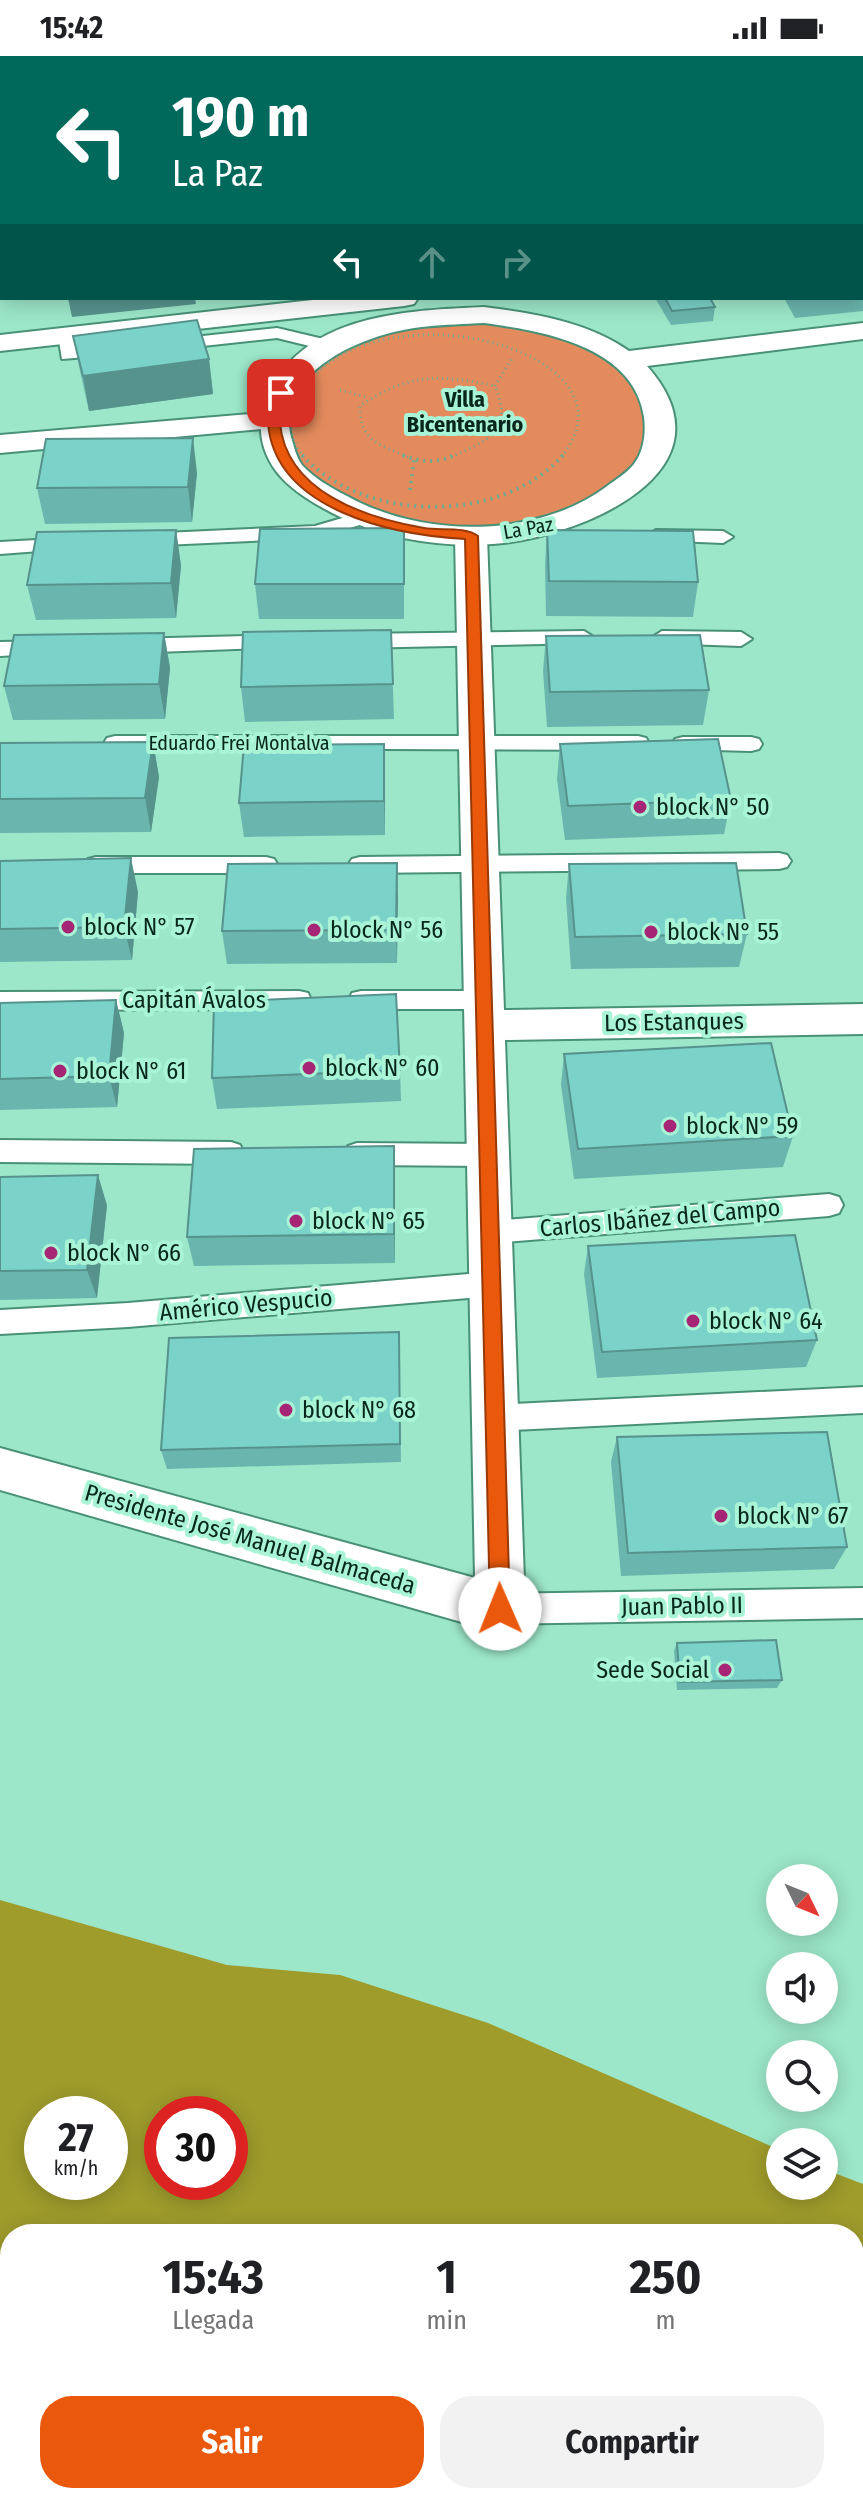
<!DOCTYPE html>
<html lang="es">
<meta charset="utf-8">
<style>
:root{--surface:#fff;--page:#f2f2f2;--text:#202124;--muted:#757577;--accent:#ea580c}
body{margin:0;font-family:"Fira Sans Condensed",sans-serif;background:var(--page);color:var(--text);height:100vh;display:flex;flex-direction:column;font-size:30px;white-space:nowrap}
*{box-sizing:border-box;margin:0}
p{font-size:26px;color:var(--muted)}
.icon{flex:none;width:44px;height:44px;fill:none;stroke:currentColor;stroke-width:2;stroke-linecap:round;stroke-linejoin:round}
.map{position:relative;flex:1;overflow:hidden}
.drawer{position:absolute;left:0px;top:2168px;width:864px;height:280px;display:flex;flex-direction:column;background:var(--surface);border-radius:32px 32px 0 0;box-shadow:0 4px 20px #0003}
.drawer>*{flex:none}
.guide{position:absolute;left:0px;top:0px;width:864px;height:244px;box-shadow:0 4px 20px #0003;background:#00695c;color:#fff;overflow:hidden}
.needle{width:52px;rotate:133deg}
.fabs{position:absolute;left:766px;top:1808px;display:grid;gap:16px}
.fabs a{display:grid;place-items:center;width:72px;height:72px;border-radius:50%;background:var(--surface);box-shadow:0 4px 20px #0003;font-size:40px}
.speed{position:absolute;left:24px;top:2040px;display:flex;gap:16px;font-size:40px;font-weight:700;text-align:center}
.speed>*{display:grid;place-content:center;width:104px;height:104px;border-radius:50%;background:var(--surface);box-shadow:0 4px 20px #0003;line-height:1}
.speed small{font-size:20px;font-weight:400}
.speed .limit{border:12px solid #d22;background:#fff;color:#111}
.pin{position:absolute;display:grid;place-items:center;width:68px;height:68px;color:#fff;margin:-34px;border-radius:16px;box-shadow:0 4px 12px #0006}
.me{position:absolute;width:88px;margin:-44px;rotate:359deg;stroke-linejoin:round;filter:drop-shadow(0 0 6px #0008)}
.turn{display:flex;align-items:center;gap:28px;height:168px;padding:0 40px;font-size:36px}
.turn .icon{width:104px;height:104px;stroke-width:2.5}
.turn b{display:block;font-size:56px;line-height:68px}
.lanes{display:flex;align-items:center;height:76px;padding:0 40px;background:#0003;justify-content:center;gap:40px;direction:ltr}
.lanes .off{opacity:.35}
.eta{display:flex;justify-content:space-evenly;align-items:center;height:136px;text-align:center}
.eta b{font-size:48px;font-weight:700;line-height:56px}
.action{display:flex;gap:16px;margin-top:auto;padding:16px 40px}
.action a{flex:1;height:92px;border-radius:32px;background:var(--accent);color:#fff;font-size:32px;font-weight:700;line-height:92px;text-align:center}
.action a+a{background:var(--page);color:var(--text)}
.status{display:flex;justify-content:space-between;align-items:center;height:56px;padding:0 40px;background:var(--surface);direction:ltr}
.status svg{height:22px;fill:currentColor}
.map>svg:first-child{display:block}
.green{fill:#e48b5d}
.water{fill:#9f9c2c;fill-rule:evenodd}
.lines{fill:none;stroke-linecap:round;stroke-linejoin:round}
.lane-casing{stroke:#489177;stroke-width:4}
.street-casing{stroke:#489177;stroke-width:4}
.secondary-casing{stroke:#489177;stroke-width:4}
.path-far1{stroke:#6eab94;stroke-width:3;stroke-dasharray:1 4;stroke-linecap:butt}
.path{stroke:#6eab94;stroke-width:4;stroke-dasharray:2 5;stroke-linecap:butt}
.lane{fill:#fff;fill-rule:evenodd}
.street{fill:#fff;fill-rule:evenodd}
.secondary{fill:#fff;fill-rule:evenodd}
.wall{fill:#6ab5ad}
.shaded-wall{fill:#56938d}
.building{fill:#7bd2c9;stroke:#56938d;stroke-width:2}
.route{fill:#ea580c;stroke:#983908;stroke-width:2}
.poi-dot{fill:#a62675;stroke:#a9f4d6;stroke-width:3}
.labels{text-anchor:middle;stroke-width:8;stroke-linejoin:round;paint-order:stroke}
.far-street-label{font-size:20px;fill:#07271d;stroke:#a9f4d6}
.far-neighbourhood-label{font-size:22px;font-weight:bold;fill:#07271d;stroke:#a9f4d6}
.poi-label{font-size:24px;fill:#07271d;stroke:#a9f4d6;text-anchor:start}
.street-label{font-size:24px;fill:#07271d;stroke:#a9f4d6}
</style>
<div class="status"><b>15:42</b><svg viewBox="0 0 49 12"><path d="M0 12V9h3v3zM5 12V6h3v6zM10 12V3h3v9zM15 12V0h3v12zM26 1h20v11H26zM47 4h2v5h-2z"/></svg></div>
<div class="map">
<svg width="863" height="2448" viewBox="0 0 863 2448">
<rect width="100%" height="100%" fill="#9ce7c9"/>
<!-- green -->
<path class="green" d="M438 265C505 266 616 272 644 348 651 366 652 388 640 405 583 489 412 489 333 441 325 436 314 432 307 425 297 416 290 402 282 391 285 376 288 335 296 324 327 283 391 273 438 265Z"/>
<!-- water -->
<path class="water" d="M0 1844 227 1909 340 1919 488 1967 780 2094V2130H824V2113L863 2128V2448H725L704 2438H854V2178H10V2232L0 2230ZM42 2058H110V2126H42ZM162 2058H230V2126H162Z"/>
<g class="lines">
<defs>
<path id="lane" d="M277 272 336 286 339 290 330 295 277 282 166 294 157 289 166 284Z
M67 274 76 279 77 293 112 289 121 294 112 299 62 303 58 279Z
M363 456 373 462 370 466 316 482 142 490 132 484 142 478 315 470Z
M656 474 723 475 733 481 723 487 649 484 646 480Z
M73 482 80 484 83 488 80 492 0 498V486Z
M584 575 595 582 591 587 354 592 343 585 354 578Z
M662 575 741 576 752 583 741 590 655 587 651 582Z
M280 579 291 586 287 591 130 597 119 590 130 583Z
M48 585 55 587 59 592 55 597 0 600V586Z
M115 680H638L646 682 649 687 646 692 638 694 107 692 104 687 107 682Z
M683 681H751L759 683 762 688 759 693 751 695 675 693 672 688 675 683Z
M779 797 787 799 791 805 787 811 779 813 360 817 352 815 348 809 352 803 360 801Z
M96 801H266L274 803 278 809 274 815 266 817H96L88 815 84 809 88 803Z
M299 935 308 937 311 944 308 951 299 953 0 954V936Z
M361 935H484L493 937 496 944 493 951 484 953H361L352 951 349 944 352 937Z
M0 1084 231 1086 240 1089 244 1097 240 1105 231 1108 0 1106Z
M357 1087 488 1088 497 1091 501 1099 497 1107 488 1110 357 1109 348 1106 344 1098 348 1090Z
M829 1138 839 1141 843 1149 839 1157 829 1160 491 1187 481 1184 477 1176 481 1168 491 1165Z
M492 1216 502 1220 506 1228 502 1236 492 1240 128 1271 0 1278V1254L128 1247Z
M863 1331V1357L495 1375 485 1371 480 1362 485 1353 495 1349Z
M863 1532V1562L500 1568 489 1564 484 1553 489 1542 500 1538Z"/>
<path id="street" d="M330 242H418L414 248 404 250 0 295V279Z
M273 356 283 359 288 365 283 371 0 397V379Z
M471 471 482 473 487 480 504 954 863 948V978L505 984 525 1553 518 1570 500 1577 0 1434V1392L475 1522 455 480 460 473Z"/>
<path id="secondary" d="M365 0H389L390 2H366Z
M484 251C533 257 588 266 629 295L863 267V283L647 310C741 416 578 482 493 488 435 492 374 481 323 452 305 442 288 431 276 415 253 383 258 351 279 320 321 257 416 254 484 251ZM484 267C542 275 634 290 644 361 646 377 644 395 634 408 627 417 615 424 606 431 535 483 422 482 347 440 331 432 314 422 302 409 296 401 294 390 291 381 278 331 330 297 371 283 408 269 445 269 484 267Z"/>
</defs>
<!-- lane casing -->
<use href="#lane" class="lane-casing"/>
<!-- street casing -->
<use href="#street" class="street-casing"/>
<!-- secondary casing -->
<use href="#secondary" class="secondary-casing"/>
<!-- path-far1 -->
<path class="path-far1" d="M495 330 513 301
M340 334 369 342
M304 401C290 385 287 363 297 344 358 220 652 292 561 401
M408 401C379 388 360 386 360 350 408 317 440 318 495 330
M451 401C488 384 514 376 495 330"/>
<!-- path -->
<path class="path" d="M302 399C363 467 502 469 563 399
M403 399C420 407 438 407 455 399
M410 434 414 404"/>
<!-- lane -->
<use href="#lane" class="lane"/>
<!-- street -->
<use href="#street" class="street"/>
<!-- secondary -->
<use href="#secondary" class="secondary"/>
</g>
<!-- wall -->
<path class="wall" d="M440 0H548V2H441Z
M862 118 863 255 795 262 784 242H862Z
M655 242H710L715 251 713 265 671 269Z
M73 280 209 303 213 338 89 355 80 315Z
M197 417 192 466 45 468 37 432Z
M404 472V563H259L255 528Z
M176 474 181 510 176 562 36 564 27 529Z
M547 474 698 526 693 561 546 560 545 509Z
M391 574 394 663 245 666 241 631Z
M164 577 170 612 165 663 13 664 4 630Z
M546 580 709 634 703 669 547 671 543 615Z
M153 686 159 721 151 776 0 777V687Z
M384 688 385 779 244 781 239 747Z
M560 688 731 744 724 778 565 784 557 723Z
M0 805 138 836 132 904 0 906Z
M397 807V907L227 908 222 875Z
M569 808 747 878 739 911 571 913 566 842Z
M116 944 124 977 117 1051 0 1054V947Z
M564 998 793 1080 783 1111 574 1123 561 1029Z
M400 1014 401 1045 217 1053 212 1022Z
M395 1120V1207L194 1210 187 1181Z
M0 1121 107 1149 97 1242 0 1244Z
M588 1190 817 1284 806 1311 597 1322 584 1218Z
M399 1276 401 1406 167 1413 161 1394Z
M617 1381 847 1491 834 1513 621 1520 611 1406Z
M677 1587 782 1624 777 1632 677 1634 674 1595Z"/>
<!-- shaded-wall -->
<path class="shaded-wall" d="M647 0H668V2H647Z
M862 146H863L862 180Z
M68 242H195L196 248 72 261Z
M209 303 213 338 89 355 83 320Z
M193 382 197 417 192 466 188 431Z
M176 474 181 510 176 562 171 527Z
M164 577 170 612 165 663 159 628Z
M153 686 159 721 151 776 145 742Z
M384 688 385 722V779L384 745Z
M131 802 138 836 132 904 124 871Z
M397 807 398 841 397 907 396 874Z
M116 944 124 977 117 1051 109 1020Z
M394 1090 395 1120V1207L394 1178Z
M98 1119 107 1149 97 1242 87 1214Z"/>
<!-- building -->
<path class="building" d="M42 0H134L135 2H34L33 1Z
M241 0H343L344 2H242Z
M670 0H767L768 2H671Z
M862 118 863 119 862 146Z
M862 172H863L862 221Z
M665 242H710L715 251 672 255Z
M197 264 209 303 83 320 73 280Z
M193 382 188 431 37 432 46 383Z
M404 472V528H255L260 473Z
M176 474 171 527 27 529 37 476Z
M547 474 693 475 698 526 549 525Z
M391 574 393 628 241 631 243 576Z
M164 577 159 628 4 630 14 579Z
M700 579 709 634 550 636 546 580Z
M718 683 731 744 568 750 560 688Z
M153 686 145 742 0 743V687Z
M384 688V745L239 747 244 689Z
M131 802 124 871 0 873V805Z
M397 807 396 874 222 875 228 808Z
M736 807 747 878 575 881 569 808Z
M396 938 400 1014 212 1022 214 946Z
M116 944 109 1020 0 1023V947Z
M771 987 793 1080 578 1093 564 998Z
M394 1090V1178L187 1181 194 1093Z
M98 1119 87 1214 0 1215V1121Z
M795 1179 817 1284 602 1296 588 1190Z
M399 1276 400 1388 161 1394 169 1282Z
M827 1376 847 1491 628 1497 617 1381Z
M776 1584 782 1624 680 1626 677 1587Z"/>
<!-- route -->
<path class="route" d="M281 333 287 337C284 346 279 358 280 367 286 436 366 462 424 472 440 475 465 470 478 480L510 1553 507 1560 500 1562 493 1560 490 1553 465 483C394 479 275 455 268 367 267 358 272 346 275 337Z"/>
<!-- markers -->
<g class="poi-dot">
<circle cx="640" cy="751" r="8"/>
<circle cx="68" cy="871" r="8"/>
<circle cx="314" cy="874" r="8"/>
<circle cx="651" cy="876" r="8"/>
<circle cx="309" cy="1012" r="8"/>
<circle cx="60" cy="1015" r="8"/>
<circle cx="670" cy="1070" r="8"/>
<circle cx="296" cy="1165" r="8"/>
<circle cx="51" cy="1197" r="8"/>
<circle cx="693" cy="1265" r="8"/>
<circle cx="286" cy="1354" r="8"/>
<circle cx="721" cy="1460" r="8"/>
<circle cx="725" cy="1614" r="8"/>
</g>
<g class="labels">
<!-- far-street labels -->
<g class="far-street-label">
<text transform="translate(528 472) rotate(-10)" y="7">La Paz</text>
<text x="239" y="694">Eduardo Frei Montalva</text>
</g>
<!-- far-neighbourhood labels -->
<g class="far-neighbourhood-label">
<text x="465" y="351">Villa<tspan x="465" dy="25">Bicentenario</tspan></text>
</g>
<!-- poi labels -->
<g class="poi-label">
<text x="656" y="759">block N° 50</text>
<text x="84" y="879">block N° 57</text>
<text x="330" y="882">block N° 56</text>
<text x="667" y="884">block N° 55</text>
<text x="325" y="1020">block N° 60</text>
<text x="76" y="1023">block N° 61</text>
<text x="686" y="1078">block N° 59</text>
<text x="312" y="1173">block N° 65</text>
<text x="67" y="1205">block N° 66</text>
<text x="709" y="1273">block N° 64</text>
<text x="302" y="1362">block N° 68</text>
<text x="737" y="1468">block N° 67</text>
<text x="709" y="1622" text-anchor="end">Sede Social</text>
</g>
<!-- street labels -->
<g class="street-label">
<text x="194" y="952">Capitán Ávalos</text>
<text transform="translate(674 966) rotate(-1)" y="8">Los Estanques</text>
<text transform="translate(660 1162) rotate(-5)" y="8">Carlos Ibáñez del Campo</text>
<text transform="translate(246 1249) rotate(-5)" y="8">Américo Vespucio</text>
<text transform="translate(250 1483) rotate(16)" y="8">Presidente José Manuel Balmaceda</text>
<text transform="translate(682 1550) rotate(-1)" y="8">Juan Pablo II</text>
</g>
</g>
</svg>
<div class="fabs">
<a><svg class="needle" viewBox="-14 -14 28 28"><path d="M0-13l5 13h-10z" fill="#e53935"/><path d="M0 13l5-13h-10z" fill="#757577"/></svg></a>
<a><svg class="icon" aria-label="sound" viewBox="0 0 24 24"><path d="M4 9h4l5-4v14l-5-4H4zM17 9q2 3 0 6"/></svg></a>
<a><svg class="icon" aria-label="search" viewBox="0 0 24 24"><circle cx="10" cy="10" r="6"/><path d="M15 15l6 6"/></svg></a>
<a><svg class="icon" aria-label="layers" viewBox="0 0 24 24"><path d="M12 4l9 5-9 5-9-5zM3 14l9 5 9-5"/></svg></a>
</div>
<div class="speed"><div>27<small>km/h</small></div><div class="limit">30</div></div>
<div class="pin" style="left:281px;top:337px;background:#d93025"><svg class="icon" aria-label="arrive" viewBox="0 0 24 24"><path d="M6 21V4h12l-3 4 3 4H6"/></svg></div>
<svg class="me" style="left:500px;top:1553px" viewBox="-20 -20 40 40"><circle r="19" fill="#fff"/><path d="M0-13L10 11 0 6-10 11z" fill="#ea580c"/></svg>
<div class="guide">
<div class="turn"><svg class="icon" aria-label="left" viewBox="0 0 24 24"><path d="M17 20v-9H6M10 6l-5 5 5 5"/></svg><div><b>190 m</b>La Paz</div></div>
<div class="lanes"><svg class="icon" aria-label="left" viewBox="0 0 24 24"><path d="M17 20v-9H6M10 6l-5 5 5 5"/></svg><svg class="icon off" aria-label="ahead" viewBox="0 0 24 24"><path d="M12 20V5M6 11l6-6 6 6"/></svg><svg class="icon off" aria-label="right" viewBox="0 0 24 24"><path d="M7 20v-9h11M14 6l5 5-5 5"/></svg></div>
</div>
<section class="drawer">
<div class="eta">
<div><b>15:43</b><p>Llegada</p></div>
<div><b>1</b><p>min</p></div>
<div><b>250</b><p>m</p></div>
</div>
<div class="action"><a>Salir</a><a>Compartir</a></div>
</section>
</div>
